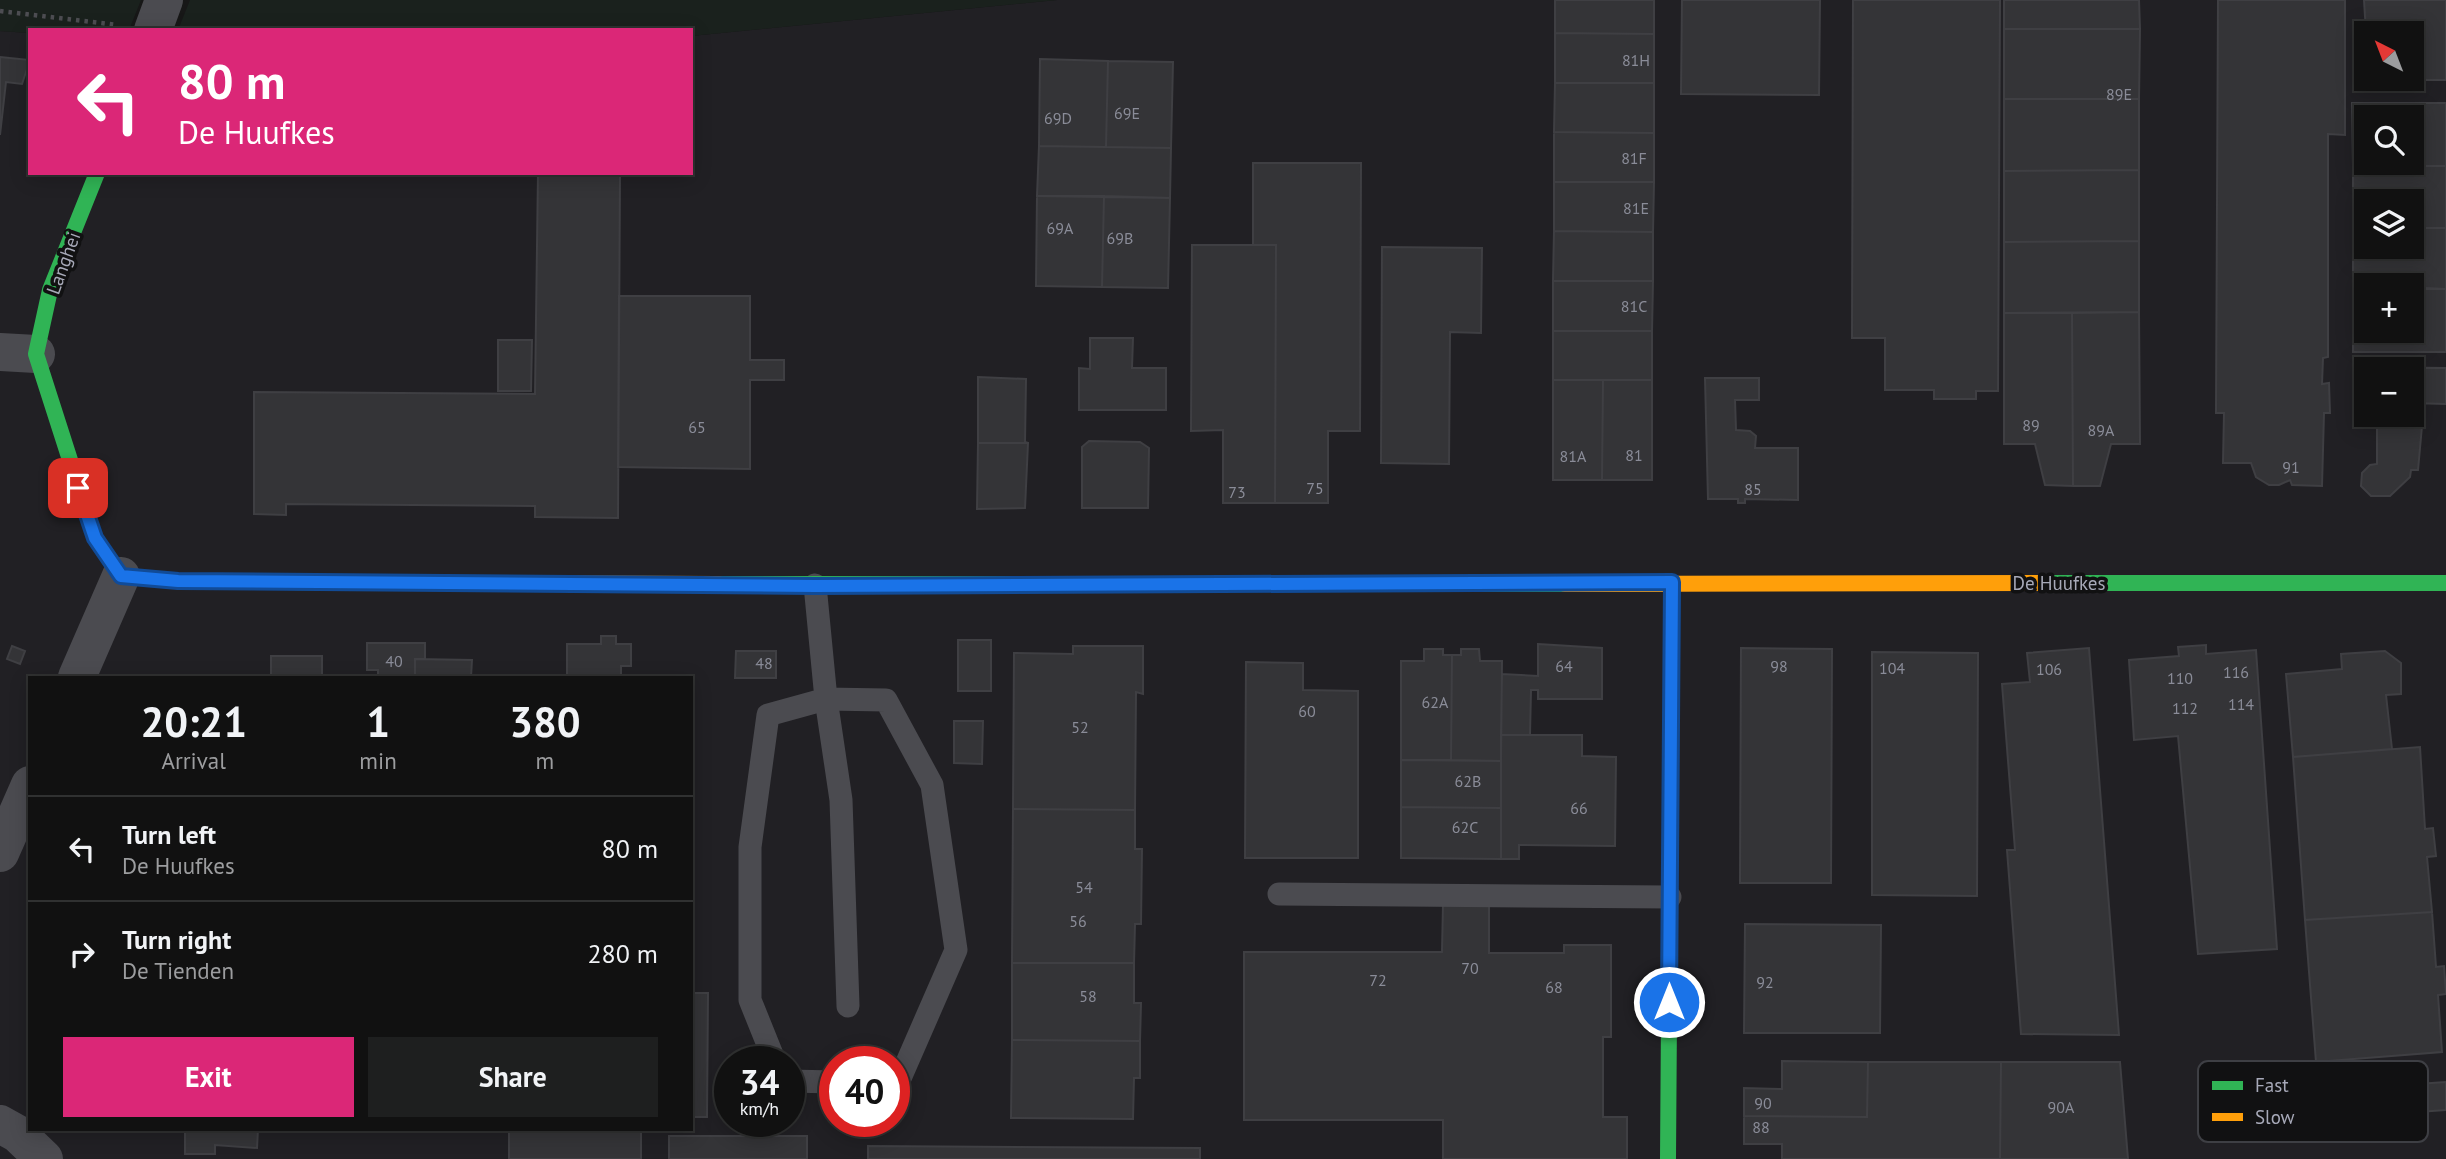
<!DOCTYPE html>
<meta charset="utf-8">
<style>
:root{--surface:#111;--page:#1e1f1f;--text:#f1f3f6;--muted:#9c9d9f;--line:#303131;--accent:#db2777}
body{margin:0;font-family:"PT Sans",sans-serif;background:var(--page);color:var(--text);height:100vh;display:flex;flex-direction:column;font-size:26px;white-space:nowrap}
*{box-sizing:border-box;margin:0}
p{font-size:23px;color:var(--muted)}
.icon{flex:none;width:38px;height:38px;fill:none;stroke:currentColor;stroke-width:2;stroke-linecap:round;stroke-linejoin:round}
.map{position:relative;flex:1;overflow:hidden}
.drawer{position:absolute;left:28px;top:676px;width:665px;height:455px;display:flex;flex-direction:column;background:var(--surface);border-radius:0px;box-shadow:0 4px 18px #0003,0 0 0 2px var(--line)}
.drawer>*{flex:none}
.top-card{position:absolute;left:28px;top:28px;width:665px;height:147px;border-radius:0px;box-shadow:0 4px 18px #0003,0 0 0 2px var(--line);background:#db2777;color:#fff;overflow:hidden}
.needle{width:46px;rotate:318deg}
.buttons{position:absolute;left:2354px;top:21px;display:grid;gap:14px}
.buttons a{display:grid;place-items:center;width:70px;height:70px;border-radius:0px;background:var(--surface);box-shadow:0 4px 18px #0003,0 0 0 2px var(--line);font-size:35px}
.speed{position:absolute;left:714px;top:1046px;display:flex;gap:14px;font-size:35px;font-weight:700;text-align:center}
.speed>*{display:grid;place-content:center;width:91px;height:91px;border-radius:50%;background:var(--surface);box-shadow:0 4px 18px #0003,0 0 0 2px var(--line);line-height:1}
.speed small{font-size:18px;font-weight:400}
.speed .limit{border:10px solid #d22;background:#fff;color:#111}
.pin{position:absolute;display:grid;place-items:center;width:60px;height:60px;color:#fff;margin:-30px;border-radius:14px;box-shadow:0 4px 10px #0006}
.me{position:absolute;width:77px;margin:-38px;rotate:0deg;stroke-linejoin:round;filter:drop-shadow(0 0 5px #0008)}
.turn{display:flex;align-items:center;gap:24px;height:147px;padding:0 35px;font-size:32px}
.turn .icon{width:91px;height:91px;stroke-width:2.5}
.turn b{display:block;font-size:49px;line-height:60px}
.eta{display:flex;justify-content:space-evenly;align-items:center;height:119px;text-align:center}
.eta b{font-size:42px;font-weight:700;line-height:49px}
.cta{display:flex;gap:14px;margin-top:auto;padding:14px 35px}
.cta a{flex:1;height:80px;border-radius:0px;background:var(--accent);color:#fff;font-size:28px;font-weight:700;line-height:80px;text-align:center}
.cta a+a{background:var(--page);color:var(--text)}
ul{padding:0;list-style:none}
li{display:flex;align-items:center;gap:21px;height:105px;padding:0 35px;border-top:2px solid var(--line)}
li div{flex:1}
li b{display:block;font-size:26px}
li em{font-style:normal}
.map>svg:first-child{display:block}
.built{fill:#212024;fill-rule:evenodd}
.green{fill:#1a211d}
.building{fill:#343437;stroke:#3f3f43;stroke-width:2;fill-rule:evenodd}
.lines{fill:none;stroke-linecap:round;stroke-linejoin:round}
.path{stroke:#4d4d52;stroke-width:4.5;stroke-dasharray:3.5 5;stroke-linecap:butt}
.lane{stroke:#4b4b50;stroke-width:23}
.street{stroke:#4b4b50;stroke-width:38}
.fast{stroke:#30b455;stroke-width:16}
.slow{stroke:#ff9f0a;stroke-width:16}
.route-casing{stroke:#114b97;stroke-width:18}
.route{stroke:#1a73e8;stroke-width:12}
.labels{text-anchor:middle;stroke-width:7;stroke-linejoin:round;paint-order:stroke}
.number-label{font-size:16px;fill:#8a8c98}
.street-label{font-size:19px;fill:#a7a9b8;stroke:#111112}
.key{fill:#111112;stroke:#3e3f44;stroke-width:2}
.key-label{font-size:19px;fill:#a7a9b8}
</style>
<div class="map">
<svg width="2446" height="1159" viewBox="0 0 2446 1159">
<rect width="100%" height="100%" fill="#171717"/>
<!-- built -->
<path class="built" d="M1057 0H2446V1159H0V31L30 33V173H691V36ZM2366 33H2412V79H2366ZM2366 117H2412V163H2366ZM2366 201H2412V247H2366ZM2366 285H2412V331H2366ZM2366 369H2412V415H2366ZM30 677H691V1129H30ZM730 1062H789V1122H730ZM835 1062H894V1122H835Z"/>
<!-- green -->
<path class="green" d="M0 0H141L129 30H30V33L0 31Z
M190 0H1057L691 36V30H178Z"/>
<!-- building -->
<path class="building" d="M1555 0H1654V34L1555 33Z
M1682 0H1820L1819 95 1681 94Z
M1853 0H2000L1998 391H1976V399H1934V390H1885V338H1852Z
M2004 0H2139L2140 29H2004Z
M2218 0H2345V135L2328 134V357L2323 358 2322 384 2329 383 2330 413H2324L2322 486 2292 485 2290 480 2279 485H2269L2256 477 2251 463H2223L2224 413H2216Z
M2364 0H2446V80H2370L2412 79V33H2366Z
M2004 29H2140L2139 99H2004Z
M1555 33 1654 34V83H1555Z
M0 57 30 60 22 84 6 82 0 135Z
M1040 59 1108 61 1106 147 1039 146Z
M1108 61 1173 62 1171 148 1106 147Z
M1555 83H1654V133L1554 132Z
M2004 99H2139V170L2004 171Z
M2352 103H2446V166H2353ZM2366 117H2412V163H2366Z
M1554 132 1654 133V182H1554Z
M1039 146 1171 148 1170 198 1037 196Z
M1253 163H1361L1360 431H1328V503H1275L1276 245H1253Z
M2353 166H2446V228H2412V201H2366V228H2353Z
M2139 170V241L2004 242V171Z
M538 173H620L618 518 535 517V506L286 504V515L254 514V392L535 394Z
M1554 182H1654L1653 232 1554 231Z
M1037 196H1104L1102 287 1036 286Z
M1104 196 1170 198 1168 288 1102 287Z
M2353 228H2366V247H2412V228H2446V289L2366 285V289H2353Z
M1554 231 1653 232V281H1553Z
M2139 241V312L2004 313V242Z
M1192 245H1276L1275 503H1223V430L1191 431Z
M1382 247 1482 248 1481 333 1450 332 1449 464 1381 463Z
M1553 281H1653L1652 331H1553Z
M2353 289H2366V331H2412V289H2446V352H2353Z
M619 296H750V360H784V380H750V469L618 467Z
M2139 312 2140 444H2111L2100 486H2073L2072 313Z
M2004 313H2072L2073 486 2045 485 2035 444H2004Z
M1553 331H1652V380H1553Z
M1090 338H1133L1132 368H1166V410H1079V368L1090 369Z
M498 340H532L531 391H498Z
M2359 367 2446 368V404L2412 403V369H2366V404H2359Z
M978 377 1026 379 1025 442 1028 443H978Z
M1705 378H1759V400H1735L1736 430 1750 431 1756 436 1755 448H1798V500L1745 499V503H1738V499H1708Z
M1553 380H1603L1602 480H1553Z
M1603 380H1652V480H1602Z
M2412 403H2419V415H2423L2418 470H2411L2410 477 2390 496H2371L2361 486 2362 473 2370 465 2377 464V415H2412Z
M1089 441 1140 442 1149 448 1148 508H1082V447Z
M978 443H1028L1025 508 977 509Z
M601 636H616V644H631V666H621V677H567V644H601Z
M958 640H991V691H958Z
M367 643H425V659H415V677H378V670H367Z
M1538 644 1602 648V699H1538V690H1531L1530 735H1501L1502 674 1538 676Z
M2206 645V654L2256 650 2277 949 2198 954 2178 736 2134 740 2129 660 2179 656 2178 647Z
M12 646 25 651 20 664 7 659Z
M1073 646H1143V694L1136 692 1135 810 1013 809 1014 653 1073 654Z
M1741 648 1832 649 1831 883H1740Z
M2089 648 2119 1035 2021 1034 2007 850H2015L2002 684 2030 682 2027 653Z
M1424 649H1443V655H1452L1451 760H1401V661H1424Z
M1461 649H1479L1480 661H1502L1501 761 1451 760 1452 655H1461Z
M736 651H776V678H735Z
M2385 651 2401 663V694L2386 695 2392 749 2293 757 2286 674 2342 669 2341 654Z
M1872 652 1978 653 1977 896 1872 895Z
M271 656H322V677H271Z
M415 659 472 660 471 677H415Z
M1246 662 1303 663V690L1358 691V858H1245Z
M954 721H983L982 764 954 763Z
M1501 735H1582V756L1616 757 1615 846 1519 845V859H1501Z
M2420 747 2425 829 2433 828 2436 856 2427 857 2432 912 2305 920 2293 757Z
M1401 760 1501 761V808L1401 807Z
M1401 807 1501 808V859L1401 858Z
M1013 809 1135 810V849H1142L1141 924H1135L1134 963H1012Z
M1443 904H1489V953H1564V945H1611V1037H1603V1117H1627V1159H1443V1120H1244V952H1442Z
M2432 912 2436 967 2444 966 2446 994 2438 995 2442 1052 2316 1062 2305 920Z
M1745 924 1881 925 1880 1033H1744Z
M1012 963H1134V1003H1141L1140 1041 1012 1040Z
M691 993H708L707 1117H691Z
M1012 1040 1140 1041V1078H1134L1133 1119 1011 1118Z
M1782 1061 1868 1062 1867 1117 1744 1116V1088L1782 1089Z
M1868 1062H2001L2000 1159H1782V1144H1744V1116L1867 1117Z
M2001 1062H2120L2128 1159H2000Z
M2446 1082V1110L2391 1114 2389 1086Z
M185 1129H258L257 1148 215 1145V1154H185Z
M509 1129H641V1159H509Z
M669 1136H807V1159H669Z
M868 1146 1200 1148V1159H868Z"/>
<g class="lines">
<!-- path -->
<path class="path" d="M0 11 118 25"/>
<!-- lane -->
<path class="lane" d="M815 585 826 699 841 800 848 1006
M1279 894 1670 897
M775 1062 750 1000V847L768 715 826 699 886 700 932 785 956 950 898 1083H894
M789 1081 835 1082"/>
<!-- street -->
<path class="street" d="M153 30 164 0
M0 352 36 354
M77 677 121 576
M0 853 30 785
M0 1124 18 1134 44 1159"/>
<!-- fast -->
<path class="fast" d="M97 173 50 290 36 354 95 538 121 576 178 581 418 583
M2044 583H2446
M718 584H1565
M1668 1159 1671 727"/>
<!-- slow -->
<path class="slow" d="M418 583 718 584
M1565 584 2044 583
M1671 727 1672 582"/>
</g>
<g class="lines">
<defs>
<path id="route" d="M78 488 95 538 121 576 178 581 815 586 1672 582 1669 1002"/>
</defs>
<!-- route casing -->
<use href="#route" class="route-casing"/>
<!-- route -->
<use href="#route" class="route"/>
</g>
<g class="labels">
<!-- number labels -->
<g class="number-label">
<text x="1636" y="66">81H</text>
<text x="2119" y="100">89E</text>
<text x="1127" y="119">69E</text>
<text x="1058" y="124">69D</text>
<text x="1634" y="164">81F</text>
<text x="1636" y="214">81E</text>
<text x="1060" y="234">69A</text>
<text x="1120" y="244">69B</text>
<text x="1634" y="312">81C</text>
<text x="2031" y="431">89</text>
<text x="697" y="433">65</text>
<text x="2101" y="436">89A</text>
<text x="1634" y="461">81</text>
<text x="1573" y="462">81A</text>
<text x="2291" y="473">91</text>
<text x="1315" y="494">75</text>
<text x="1753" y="495">85</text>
<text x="1237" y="498">73</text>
<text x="394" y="667">40</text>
<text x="764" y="669">48</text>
<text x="1564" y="672">64</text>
<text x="1779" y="672">98</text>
<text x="1892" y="674">104</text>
<text x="2049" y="675">106</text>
<text x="2236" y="678">116</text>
<text x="2180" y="684">110</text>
<text x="1435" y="708">62A</text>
<text x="2241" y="710">114</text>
<text x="2185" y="714">112</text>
<text x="1307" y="717">60</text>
<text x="1080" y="733">52</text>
<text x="1468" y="787">62B</text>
<text x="1579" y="814">66</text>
<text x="1465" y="833">62C</text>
<text x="1084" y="893">54</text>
<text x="1078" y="927">56</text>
<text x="1470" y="974">70</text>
<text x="1378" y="986">72</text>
<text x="1765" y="988">92</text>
<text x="1554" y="993">68</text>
<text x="1088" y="1002">58</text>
<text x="1763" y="1109">90</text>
<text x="2061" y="1113">90A</text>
<text x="1761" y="1133">88</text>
</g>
<!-- street labels -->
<g class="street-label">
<text transform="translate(63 263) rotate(-70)" y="7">Langhei</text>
<text x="2059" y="590">De Huufkes</text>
</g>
</g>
<!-- legend -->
<rect x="2198" y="1061" width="230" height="81" rx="10" class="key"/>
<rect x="2212" y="1081" width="31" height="9" fill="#30b455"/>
<rect x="2212" y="1113" width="31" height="8" fill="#ff9f0a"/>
<g class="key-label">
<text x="2255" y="1092">Fast</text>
<text x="2255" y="1124">Slow</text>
</g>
</svg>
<div class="buttons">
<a><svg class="needle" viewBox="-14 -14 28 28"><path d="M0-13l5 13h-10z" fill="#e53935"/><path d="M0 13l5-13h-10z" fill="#9c9d9f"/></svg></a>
<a><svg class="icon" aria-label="search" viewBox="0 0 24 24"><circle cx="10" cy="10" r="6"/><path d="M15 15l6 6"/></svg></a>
<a><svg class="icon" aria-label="layers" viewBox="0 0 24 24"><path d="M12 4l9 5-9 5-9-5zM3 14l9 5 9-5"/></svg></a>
<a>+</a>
<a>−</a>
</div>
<div class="speed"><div>34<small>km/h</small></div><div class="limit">40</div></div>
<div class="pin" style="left:78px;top:488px;background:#d93025"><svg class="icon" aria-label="arrive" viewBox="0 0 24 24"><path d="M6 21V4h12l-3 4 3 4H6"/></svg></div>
<svg class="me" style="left:1669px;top:1002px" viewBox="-20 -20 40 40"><circle r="17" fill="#1a73e8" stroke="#fff" stroke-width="3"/><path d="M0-11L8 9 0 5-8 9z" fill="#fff"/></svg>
<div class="top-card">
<div class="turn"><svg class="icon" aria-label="left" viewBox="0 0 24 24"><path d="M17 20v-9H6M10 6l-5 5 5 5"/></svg><div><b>80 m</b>De Huufkes</div></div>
</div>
<section class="drawer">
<div class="eta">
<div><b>20:21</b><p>Arrival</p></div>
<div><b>1</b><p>min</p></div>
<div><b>380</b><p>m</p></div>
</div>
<ul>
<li><svg class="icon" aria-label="left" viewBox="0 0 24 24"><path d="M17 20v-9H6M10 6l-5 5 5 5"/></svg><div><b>Turn left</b><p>De Huufkes</p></div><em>80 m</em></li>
<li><svg class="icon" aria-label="right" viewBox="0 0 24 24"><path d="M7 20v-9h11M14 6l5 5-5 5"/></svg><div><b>Turn right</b><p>De Tienden</p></div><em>280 m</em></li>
</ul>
<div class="cta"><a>Exit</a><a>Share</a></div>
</section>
</div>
